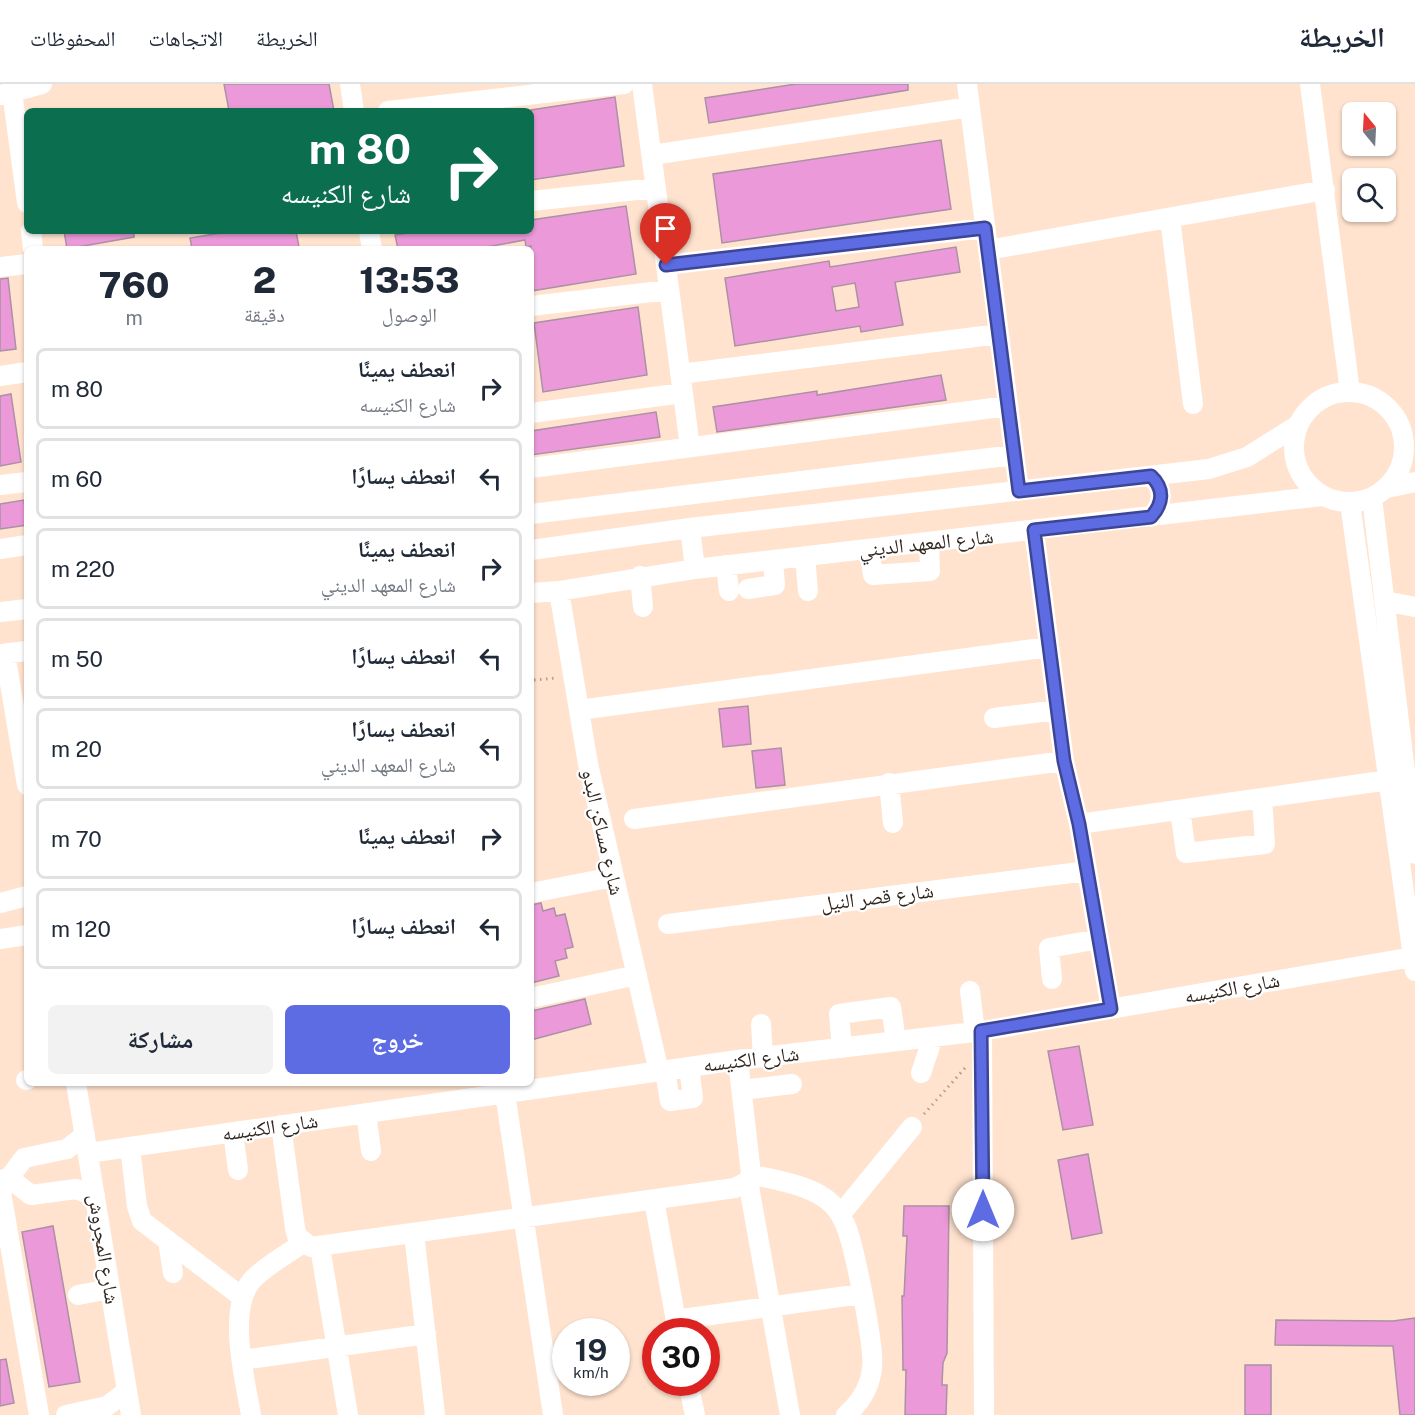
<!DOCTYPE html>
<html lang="ar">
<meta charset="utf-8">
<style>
:root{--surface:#fff;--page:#f2f2f3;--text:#1f2937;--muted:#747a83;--line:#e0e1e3;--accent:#5e6ce4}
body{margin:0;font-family:"Public Sans","Noto Naskh Arabic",sans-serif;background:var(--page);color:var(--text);direction:rtl;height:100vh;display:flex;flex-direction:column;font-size:22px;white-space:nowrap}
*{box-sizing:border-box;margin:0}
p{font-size:20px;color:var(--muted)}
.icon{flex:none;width:33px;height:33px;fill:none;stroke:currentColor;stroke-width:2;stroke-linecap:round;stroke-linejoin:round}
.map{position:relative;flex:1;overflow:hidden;direction:ltr}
.sheet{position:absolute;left:24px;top:162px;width:510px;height:840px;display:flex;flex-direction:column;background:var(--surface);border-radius:9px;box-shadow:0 2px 4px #0004;direction:rtl}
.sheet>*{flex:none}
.hud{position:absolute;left:24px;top:24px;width:510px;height:126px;border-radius:9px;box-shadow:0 2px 4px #0004;direction:rtl;background:#0b6e4f;color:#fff;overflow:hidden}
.needle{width:39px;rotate:342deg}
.tools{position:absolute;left:1342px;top:18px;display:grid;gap:12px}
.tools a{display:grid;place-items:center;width:54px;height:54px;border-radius:9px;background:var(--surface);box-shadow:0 2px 4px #0004;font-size:30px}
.speed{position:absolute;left:552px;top:1234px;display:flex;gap:12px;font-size:30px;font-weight:700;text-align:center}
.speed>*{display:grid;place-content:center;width:78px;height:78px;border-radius:50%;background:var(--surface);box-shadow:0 2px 4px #0004;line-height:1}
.speed small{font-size:15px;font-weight:400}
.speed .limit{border:9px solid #d22;background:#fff;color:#111}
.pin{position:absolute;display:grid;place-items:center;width:51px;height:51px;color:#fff;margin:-62px -26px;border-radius:50% 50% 50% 0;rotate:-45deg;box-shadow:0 0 6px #0007}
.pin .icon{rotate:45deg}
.me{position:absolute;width:66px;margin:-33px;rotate:0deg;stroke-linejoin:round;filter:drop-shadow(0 0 4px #0008)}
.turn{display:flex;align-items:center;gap:21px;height:126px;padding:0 24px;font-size:27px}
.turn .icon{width:78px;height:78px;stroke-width:2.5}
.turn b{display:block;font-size:42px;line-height:51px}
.eta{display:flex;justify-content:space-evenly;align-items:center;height:102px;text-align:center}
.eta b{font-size:36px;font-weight:800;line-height:42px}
.primary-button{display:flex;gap:12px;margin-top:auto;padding:12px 24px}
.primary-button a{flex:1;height:69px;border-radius:9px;background:var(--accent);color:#fff;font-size:24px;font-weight:800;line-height:69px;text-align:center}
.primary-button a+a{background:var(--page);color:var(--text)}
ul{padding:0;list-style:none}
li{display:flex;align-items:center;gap:18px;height:81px;margin:0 12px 9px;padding:0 12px;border:3px solid var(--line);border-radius:9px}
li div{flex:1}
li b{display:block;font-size:22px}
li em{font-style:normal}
header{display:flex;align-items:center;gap:36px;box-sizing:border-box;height:84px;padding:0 30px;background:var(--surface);border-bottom:2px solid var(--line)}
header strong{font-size:28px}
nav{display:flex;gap:33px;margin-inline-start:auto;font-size:21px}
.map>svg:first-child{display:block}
.building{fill:#eb99d9;stroke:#ab91a4;stroke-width:1.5;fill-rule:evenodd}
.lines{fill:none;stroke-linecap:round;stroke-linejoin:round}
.path{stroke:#b49e8f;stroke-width:3;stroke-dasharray:1.5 4.5;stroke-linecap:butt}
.minor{stroke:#fff;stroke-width:20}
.route-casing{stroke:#3d4694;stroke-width:15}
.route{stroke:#5e6ce4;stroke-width:10}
.labels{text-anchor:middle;stroke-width:4.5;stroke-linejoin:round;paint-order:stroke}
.street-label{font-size:20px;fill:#322720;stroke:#fff}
</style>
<header>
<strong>الخريطة</strong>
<nav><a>الخريطة</a><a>الاتجاهات</a><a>المحفوظات</a></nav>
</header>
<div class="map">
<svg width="1415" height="1331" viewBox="0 0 1415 1331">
<rect width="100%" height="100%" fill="#ffe3cf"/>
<!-- building -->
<path class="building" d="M224 0H329L334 27H229Z
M796 0H908V6L709 39 705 14Z
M615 13 624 82 531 96V26Z
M941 56 951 125 722 159 713 90Z
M626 122 636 190 531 207V162L526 163 525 156 476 165H398L395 151 421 147H531V136Z
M64 147H134V153L67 165Z
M232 147H296L299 163 192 165 190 154Z
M956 163 960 188 895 198 903 241 861 248 860 242 735 262 725 194 829 177 830 183ZM855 199 859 223 836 227 832 203Z
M8 194 16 265 0 267V195Z
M638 223 647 291 543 308 534 239Z
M941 291 946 316 717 348 713 323 817 307V311Z
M11 310 21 378 0 382V312Z
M656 328 660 353 531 371V347Z
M24 416 27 441 0 445V420Z
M748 622 751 660 723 663 719 625Z
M781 664 785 701 756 704 752 667Z
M541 819 543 827 554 824 556 832 565 830 573 863 565 865 567 874 555 877 559 892 531 899V821Z
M585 915 591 940 531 956V927Z
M1079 962 1093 1041 1063 1046 1048 967Z
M1088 1070 1102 1149 1072 1155 1058 1076Z
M904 1122H949L947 1269 943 1279 942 1301H947L946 1331H905L906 1286H903L902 1212H904L907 1152H903Z
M53 1142 80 1298 49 1303 22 1148Z
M1415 1234V1331H1400L1393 1262 1275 1261 1276 1236 1393 1237Z
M6 1275 14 1319 0 1322V1276Z
M1245 1281H1271V1331H1245Z"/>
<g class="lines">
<!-- path -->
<path class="path" d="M534 596 556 594
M924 1030 965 984"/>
<!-- minor -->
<path class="minor" d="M350 0 354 27
M642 0 690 363
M967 0 1019 407
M1310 0 1350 308
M12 8 27 119
M1 11 42 0
M388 27 624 0
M652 71 970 23
M531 117 656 104
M1170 134 1193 320
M31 147 33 165
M369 147 372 165
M988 166 1325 106
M666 181 985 144
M0 183 27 180
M531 222 669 206
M680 290 999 250
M0 292 27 288
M1294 363a55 55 0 1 1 110 0a55 55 0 1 1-110 0Z
M531 329 683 309
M531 384 1008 322
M1151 392C1165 405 1163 420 1151 433
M0 401 27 398
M1387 404 1415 398
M1372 414 1415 770
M1350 419 1415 887
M531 430 1014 371
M690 444 695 485
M1034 446 1064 677 1079 740 1111 925
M0 465 27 461
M869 465 873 491 930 487 929 458
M531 466 690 444 1209 385 1247 373 1298 341
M805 472 808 507
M726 481 729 507
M640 492 643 523
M748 505 775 501 773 476
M559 507 588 680 659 988
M531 509 559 507 695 485 1322 412
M1384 517 1415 523
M0 528 27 525
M0 570 27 567
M5 570 27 701
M579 626 1049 563
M994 634 1057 626
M889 699 893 739
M1180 726 1186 769 1265 760 1262 714
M634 735 1064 677
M1079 740 1389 696
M531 809 613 793
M0 819 27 812
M668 840 1087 787
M0 855 27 851
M1052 895 1049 864 1099 855
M970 907 975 948
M531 914 637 891
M761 940 763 973
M982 947 984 1331
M842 964 839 930 891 923 896 957
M665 987 670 1017 693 1014 689 983
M921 989 933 953
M26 996H27
M76 999 131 1331
M742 1006 792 1000
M505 1009 553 1331
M366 1029 371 1067
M281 1041 295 1144 297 1152 311 1163 735 1104 748 1097 751 1090 738 976
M233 1048 238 1086
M130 1063 137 1122 142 1137 242 1213
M88 1069 738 976 982 947 1413 873
M751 1090C777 1097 813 1101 832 1120 838 1126 842 1133 845 1140 854 1160 875 1264 872 1284 870 1303 860 1319 846 1331
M9 1094 31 1111 76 1105 95 1112
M0 1096 9 1094 24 1074 67 1065 85 1051
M748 1097 790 1331
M0 1102 39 1331
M654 1116 678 1248
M841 1130 912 1043
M414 1150 435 1331
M168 1157 173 1189
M320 1163 348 1331
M78 1211 110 1205
M675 1236 861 1210
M242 1276 426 1250
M688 1299 695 1331
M66 1331 107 1322 127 1307
M251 1331C245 1295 226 1224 253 1195 267 1181 287 1170 303 1159"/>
</g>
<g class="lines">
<defs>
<path id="route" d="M666 181 985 144 1019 407 1151 392C1165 405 1163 420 1151 433L1034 446 1064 677 1079 740 1111 925 981 947 983 1126"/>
</defs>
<!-- route casing -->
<use href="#route" class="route-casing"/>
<!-- route -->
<use href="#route" class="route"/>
</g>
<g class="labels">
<!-- street labels -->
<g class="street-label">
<text transform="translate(926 459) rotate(-6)" y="7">شارع المعهد الديني</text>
<text transform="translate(603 748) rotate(77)" y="7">شارع مساكن البدو</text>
<text transform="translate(877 813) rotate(-7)" y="7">شارع قصر النيل</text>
<text transform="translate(1232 904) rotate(-10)" y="7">شارع الكنيسه</text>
<text transform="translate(751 975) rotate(-7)" y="7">شارع الكنيسه</text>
<text transform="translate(270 1043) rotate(-8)" y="7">شارع الكنيسه</text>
<text transform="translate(104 1165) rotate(81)" y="7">شارع المجروش</text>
</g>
</g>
</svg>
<div class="tools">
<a><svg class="needle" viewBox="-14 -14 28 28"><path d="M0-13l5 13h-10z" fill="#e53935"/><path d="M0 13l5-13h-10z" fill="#747a83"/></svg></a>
<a><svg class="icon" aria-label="search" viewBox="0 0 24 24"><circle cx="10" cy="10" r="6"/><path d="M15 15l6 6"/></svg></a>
</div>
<div class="speed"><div>19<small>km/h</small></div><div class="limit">30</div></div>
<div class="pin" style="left:666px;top:181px;background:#d93025"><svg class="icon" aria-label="arrive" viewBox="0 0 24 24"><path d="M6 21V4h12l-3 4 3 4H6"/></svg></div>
<svg class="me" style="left:983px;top:1126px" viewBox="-20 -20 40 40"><circle r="19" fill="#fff"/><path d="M0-13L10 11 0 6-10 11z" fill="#5e6ce4"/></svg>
<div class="hud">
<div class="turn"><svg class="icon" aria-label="right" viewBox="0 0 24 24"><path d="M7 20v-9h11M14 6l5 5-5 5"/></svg><div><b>80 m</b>شارع الكنيسه</div></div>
</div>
<section class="sheet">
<div class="eta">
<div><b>13:53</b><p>الوصول</p></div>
<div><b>2</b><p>دقيقة</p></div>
<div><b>760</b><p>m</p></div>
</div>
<ul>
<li><svg class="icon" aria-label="right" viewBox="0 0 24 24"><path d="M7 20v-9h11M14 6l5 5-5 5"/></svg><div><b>انعطف يمينًا</b><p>شارع الكنيسه</p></div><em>80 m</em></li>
<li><svg class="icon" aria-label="left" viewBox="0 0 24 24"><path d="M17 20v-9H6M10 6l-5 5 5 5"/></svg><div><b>انعطف يسارًا</b></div><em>60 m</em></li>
<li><svg class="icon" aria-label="right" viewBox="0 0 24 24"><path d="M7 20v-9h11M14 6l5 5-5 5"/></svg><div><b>انعطف يمينًا</b><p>شارع المعهد الديني</p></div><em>220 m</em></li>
<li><svg class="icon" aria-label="left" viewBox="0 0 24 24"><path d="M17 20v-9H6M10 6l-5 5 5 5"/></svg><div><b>انعطف يسارًا</b></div><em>50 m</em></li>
<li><svg class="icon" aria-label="left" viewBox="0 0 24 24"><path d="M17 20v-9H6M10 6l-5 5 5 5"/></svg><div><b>انعطف يسارًا</b><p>شارع المعهد الديني</p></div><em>20 m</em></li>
<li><svg class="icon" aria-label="right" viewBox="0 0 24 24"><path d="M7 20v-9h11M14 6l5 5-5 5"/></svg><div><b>انعطف يمينًا</b></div><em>70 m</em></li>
<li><svg class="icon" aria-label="left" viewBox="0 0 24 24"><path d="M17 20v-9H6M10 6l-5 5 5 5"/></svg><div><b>انعطف يسارًا</b></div><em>120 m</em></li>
</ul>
<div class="primary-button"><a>خروج</a><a>مشاركة</a></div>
</section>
</div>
